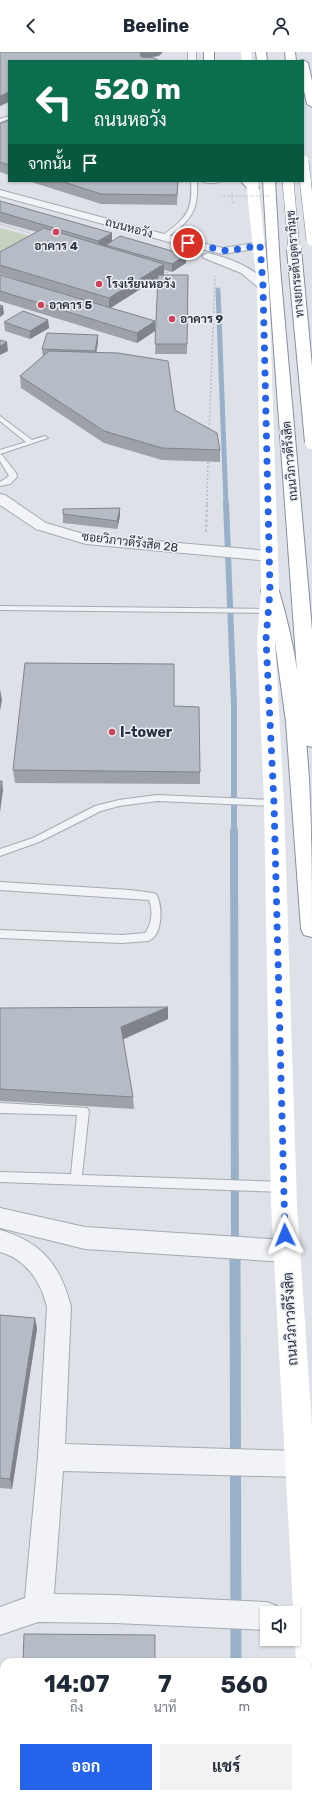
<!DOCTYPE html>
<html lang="th">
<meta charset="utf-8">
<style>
:root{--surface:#fff;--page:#f2f2f3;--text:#1f2937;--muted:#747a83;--accent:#2563eb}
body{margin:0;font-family:Rubik,Sarabun,sans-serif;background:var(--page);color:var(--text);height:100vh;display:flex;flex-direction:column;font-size:15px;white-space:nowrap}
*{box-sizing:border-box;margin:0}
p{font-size:13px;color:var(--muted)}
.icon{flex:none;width:22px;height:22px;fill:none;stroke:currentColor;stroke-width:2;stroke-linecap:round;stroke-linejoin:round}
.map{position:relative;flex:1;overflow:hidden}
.sheet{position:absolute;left:0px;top:1606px;width:312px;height:140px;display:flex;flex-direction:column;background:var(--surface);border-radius:12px 12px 0 0;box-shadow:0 1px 3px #0004}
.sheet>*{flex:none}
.guide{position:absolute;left:8px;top:8px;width:296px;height:122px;border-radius:0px;box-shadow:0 1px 3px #0004;background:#0b6e4f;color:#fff;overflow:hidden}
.controls{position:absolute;left:260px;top:1554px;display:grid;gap:8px}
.controls a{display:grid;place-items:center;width:40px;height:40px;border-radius:0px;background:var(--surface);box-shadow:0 1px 3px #0004;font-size:20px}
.pin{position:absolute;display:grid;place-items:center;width:34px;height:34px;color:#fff;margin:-17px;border:2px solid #fff;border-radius:50%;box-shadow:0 1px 4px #0007}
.me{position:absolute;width:44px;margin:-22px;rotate:358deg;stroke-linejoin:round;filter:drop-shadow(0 0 3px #0008)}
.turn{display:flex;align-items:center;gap:14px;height:84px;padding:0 20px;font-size:18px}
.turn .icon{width:52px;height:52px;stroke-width:2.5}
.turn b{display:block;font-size:28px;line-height:34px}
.then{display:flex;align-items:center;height:38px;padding:0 20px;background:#0003;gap:8px;font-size:15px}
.eta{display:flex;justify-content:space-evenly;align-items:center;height:68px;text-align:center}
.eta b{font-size:24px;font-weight:700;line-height:28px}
.button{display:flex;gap:8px;margin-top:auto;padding:8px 20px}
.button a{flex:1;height:46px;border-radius:0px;background:var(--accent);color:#fff;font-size:16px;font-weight:700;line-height:46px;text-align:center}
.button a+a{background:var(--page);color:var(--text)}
header{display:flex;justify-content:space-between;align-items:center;height:52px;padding:0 20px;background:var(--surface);font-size:18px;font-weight:700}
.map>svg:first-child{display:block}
.green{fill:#c5d2c0}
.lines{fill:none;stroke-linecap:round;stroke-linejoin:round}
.stream-far3{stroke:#99b1c8;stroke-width:5}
.stream-far2{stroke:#99b1c8;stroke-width:6}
.stream-far1{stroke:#99b1c8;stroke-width:8}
.stream{stroke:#99b1c8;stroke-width:11}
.service-casing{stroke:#a4a9b2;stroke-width:2}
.minor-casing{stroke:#a4a9b2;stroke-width:2}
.trunk-casing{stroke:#86909e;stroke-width:2}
.motorway-casing{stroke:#86909e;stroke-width:2}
.path-far3{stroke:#b9bdc3;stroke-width:1;stroke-dasharray:1.5 1.5;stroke-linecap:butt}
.path-far2{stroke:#b9bdc3;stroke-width:1.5;stroke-dasharray:2 2;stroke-linecap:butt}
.path-far1{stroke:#b9bdc3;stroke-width:2;stroke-dasharray:2.5 2.5;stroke-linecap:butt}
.path{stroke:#b9bdc3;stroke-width:3.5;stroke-dasharray:4 4;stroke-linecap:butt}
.service{fill:#f1f3f6;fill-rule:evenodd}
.minor{fill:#f1f3f6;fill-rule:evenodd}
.secondary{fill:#fff;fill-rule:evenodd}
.trunk{fill:#fff;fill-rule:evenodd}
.motorway{fill:#fff;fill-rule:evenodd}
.motorway-bridge-far1-casing{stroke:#86909e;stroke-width:12;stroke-linecap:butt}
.motorway-bridge-casing{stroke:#86909e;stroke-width:16;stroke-linecap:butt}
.path-bridge{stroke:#b9bdc3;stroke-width:1;stroke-dasharray:1.5 1.5;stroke-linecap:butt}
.motorway-bridge-far1{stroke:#fff;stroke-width:11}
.motorway-bridge{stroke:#fff;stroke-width:14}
.wall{fill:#9da2a9}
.shaded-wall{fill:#7f848a}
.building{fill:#b6bcc5;stroke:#7f848a}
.route{stroke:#2563eb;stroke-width:7;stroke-dasharray:0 12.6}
.poi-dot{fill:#cd435b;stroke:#eef1f5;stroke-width:1.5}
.labels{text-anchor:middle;stroke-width:3;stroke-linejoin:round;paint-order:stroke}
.far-street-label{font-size:12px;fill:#28313f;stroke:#eef1f5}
.far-poi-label{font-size:12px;font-weight:bold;fill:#28313f;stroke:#eef1f5;text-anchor:start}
.poi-label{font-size:14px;font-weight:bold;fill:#28313f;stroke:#eef1f5;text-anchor:start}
.street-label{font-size:14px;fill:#28313f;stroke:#eef1f5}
</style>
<header><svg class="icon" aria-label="back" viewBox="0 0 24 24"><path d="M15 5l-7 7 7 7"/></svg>Beeline<svg class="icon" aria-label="person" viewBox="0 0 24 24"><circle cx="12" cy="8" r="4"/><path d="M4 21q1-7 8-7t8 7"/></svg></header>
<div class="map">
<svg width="312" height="1746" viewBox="0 0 312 1746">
<rect width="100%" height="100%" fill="#dee2e8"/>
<!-- green -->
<path class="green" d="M0 176 33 185 0 203Z"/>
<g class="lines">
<!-- stream-far3 -->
<path class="stream-far3" d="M218 238 226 452"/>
<!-- stream-far2 -->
<path class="stream-far2" d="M226 451 234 654V780"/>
<!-- stream-far1 -->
<path class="stream-far1" d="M234 779 235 1202"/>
<!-- stream -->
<path class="stream" d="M235 1201 236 1610
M236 1742V1746"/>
<defs>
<path id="service" d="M9 64V67L0 70V67Z
M191 129H197C198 153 195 164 176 179 171 182 167 187 162 186V184C186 166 193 160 191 129Z
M202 129H221C217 132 206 132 202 129Z
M0 364 32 388 45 384 48 386 0 402 2 403 16 421 17 425 10 432 0 434V430L9 424 0 409V398L26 390 0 369Z
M0 554 268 557 272 559 268 561 0 558Z
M157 743 274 748 279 751 274 754 157 749 119 754 101 759 39 790 0 804V797L33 786 95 754 119 748Z
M0 830 130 838 153 841 156 842C163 854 163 884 148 889L122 891 0 886V878L122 883 145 881C152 872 153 859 149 848L0 838Z
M0 1051 87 1056 89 1059 82 1123 284 1130 288 1131 290 1135 288 1139 284 1140 0 1130V1120L71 1122 77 1063 0 1061Z"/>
<path id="minor" d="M188 0H196V9H188Z
M0 138 175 185 223 196 260 190 266 193 260 196 223 202 169 190 0 144Z
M208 201C229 206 256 216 269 234L267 236H259L241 221 204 206 202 204Z
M0 442 5 443 46 471 87 483 269 499 274 501 277 504 274 507 269 509 86 492 36 477 0 453Z
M0 1156 85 1175 286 1188 295 1191 298 1199 295 1207 286 1210 85 1197 0 1176Z
M0 1178C42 1190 61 1214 71 1255L65 1392 299 1399 309 1402 312 1411 309 1422 299 1425 63 1419 54 1542 115 1543 267 1550 277 1554 280 1561H267V1578L115 1571 38 1570 0 1583V1555L25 1546 38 1405 47 1255C41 1230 26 1207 0 1200Z"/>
<path id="trunk" d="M256 0H266L267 9H257Z
M303 8 308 11 312 29V55L307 52 303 34V9H299Z
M263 129H275L280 215 312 578V695L305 693 302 689 268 215Z"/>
<path id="motorway" d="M204 0H214V9H204Z
M285 0H295L296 9H286Z
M241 129H253L259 136 253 139 249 138Z
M270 534 276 535 279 539C312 649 312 770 312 885L304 883 301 877 286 670 273 575 261 539 264 535Z"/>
</defs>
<!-- service casing -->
<use href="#service" class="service-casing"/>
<!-- minor casing -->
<use href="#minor" class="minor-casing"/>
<!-- trunk casing -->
<use href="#trunk" class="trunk-casing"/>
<!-- motorway casing -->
<use href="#motorway" class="motorway-casing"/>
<!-- path-far3 -->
<path class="path-far3" d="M232 140V151H236
M221 144H229
M0 172 36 183"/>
<!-- path-far2 -->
<path class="path-far2" d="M162 219 168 221
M209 381 215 224
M207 452 208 408"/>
<!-- path-far1 -->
<path class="path-far1" d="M206 480 207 451"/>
<!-- path -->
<path class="path" d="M300 1742 301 1746"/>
<!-- service -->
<use href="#service" class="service"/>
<!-- minor -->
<use href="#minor" class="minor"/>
<!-- secondary -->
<path class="secondary" d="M241 0H251L252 9H242Z
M246 129H258L269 234 279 539 275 587 284 751 297 1153 312 1375V1630L308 1629V1610H296L271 1153 264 751 257 587 261 539 257 234Z"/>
<!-- trunk -->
<use href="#trunk" class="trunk"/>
<!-- motorway -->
<use href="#motorway" class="motorway"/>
<defs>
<path id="motorway-bridge-far1" d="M303 109 312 188
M288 129 294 198"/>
<path id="motorway-bridge" d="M294 197 312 390"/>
</defs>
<!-- motorway-bridge-far1 casing -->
<use href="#motorway-bridge-far1" class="motorway-bridge-far1-casing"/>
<!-- motorway-bridge casing -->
<use href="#motorway-bridge" class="motorway-bridge-casing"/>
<!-- path-bridge -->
<path class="path-bridge" d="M229 144H270"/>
<!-- motorway-bridge-far1 -->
<use href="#motorway-bridge-far1" class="motorway-bridge-far1"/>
<!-- motorway-bridge -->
<use href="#motorway-bridge" class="motorway-bridge"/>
</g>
<!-- wall -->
<path class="wall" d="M9 68V123L0 120V72Z
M28 129H178L177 153 101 152Z
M0 149 112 189 186 211 172 220 164 218V222L163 223H188L187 302H155L158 226 110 256 155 279 137 291 0 249V223L31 232 0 222V200L37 180 0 170Z
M48 268 49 276 30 287 5 279 4 270Z
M98 283V291L96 301 175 358 220 398V410L162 408 104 391 21 336 20 324 43 305 42 297Z
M63 462 120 464 117 477 63 471Z
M174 654 200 720V732L15 731 13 718Z
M0 956 168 967 123 987 133 1045 134 1057 0 1049Z
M0 1263 35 1266 37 1277 12 1437 0 1436Z"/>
<!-- shaded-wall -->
<path class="shaded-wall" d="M140 0H163L159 4 141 7Z
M9 40V50L0 54V44Z
M112 181V191L106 193V195L99 199 98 189Z
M186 203V211L172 220V212Z
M164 212V222L109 257V246Z
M3 254 4 262 0 265V256Z
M48 268 49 276 30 287V279Z
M155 269V279L137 291V281Z
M98 283V291L95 307V299Z
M7 290 8 299 0 303V294Z
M120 456V464L117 477V469Z
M0 637 2 648 0 659Z
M2 729 3 738 0 760V744Z
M168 955V967L122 988 121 975Z
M35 1266 37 1277 12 1437 10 1427Z"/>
<!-- building -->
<path class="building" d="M0 0H140L141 5 154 6 160 9H9V40L0 44Z
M9 68V113L0 110V72Z
M61 129H178L177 143 101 142Z
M0 149 112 181 98 189 0 160Z
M44 176 164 212 109 246 0 213V200Z
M120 184 186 203 172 212 106 193Z
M0 223 155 269 137 281 0 239Z
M158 223H188L187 292H155Z
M0 253 3 254 0 256Z
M23 259 48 268 30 279 4 270Z
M47 281 98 283 95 299 42 297Z
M0 288 7 290 0 294Z
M49 299 118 301 168 309 175 358 217 381 220 398 162 396 104 379 20 324Z
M120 456 117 469 63 462V457Z
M25 611 174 612V654L199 655 200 720 13 718Z
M0 729H2L0 744Z
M168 955 121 975 133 1045 0 1037V956Z
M0 1263 35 1266 10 1427 0 1426Z
M24 1582 155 1583V1610H23Z
M0 1625H4V1742H154V1746H0Z"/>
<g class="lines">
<!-- route -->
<path class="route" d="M188 191 228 199 260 193 263 234 270 539 266 587 274 751 285 1183"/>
</g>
<!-- markers -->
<g class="poi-dot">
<circle cx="56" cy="180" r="4"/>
<circle cx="99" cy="232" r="4"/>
<circle cx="41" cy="253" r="4"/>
<circle cx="172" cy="267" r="4"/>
<circle cx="112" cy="680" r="4"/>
</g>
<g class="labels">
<!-- far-street labels -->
<g class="far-street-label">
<text transform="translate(129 176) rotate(15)" y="4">ถนนหอวัง</text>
<text transform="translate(295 212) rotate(-95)" y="4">ทางยกระดับอุตราภิมุข</text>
<text transform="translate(290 409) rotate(-95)" y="4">ถนนวิภาวดีรังสิต</text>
<text transform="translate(130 490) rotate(7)" y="4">ซอยวิภาวดีรังสิต 28</text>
</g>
<!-- far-poi labels -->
<g class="far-poi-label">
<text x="56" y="198" text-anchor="middle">อาคาร 4</text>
<text x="107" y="236">โรงเรียนหอวัง</text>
<text x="49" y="257">อาคาร 5</text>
<text x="180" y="271">อาคาร 9</text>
</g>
<!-- poi labels -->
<g class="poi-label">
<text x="120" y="685">I-tower</text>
</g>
<!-- street labels -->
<g class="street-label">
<text transform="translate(290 1267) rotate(-93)" y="5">ถนนวิภาวดีรังสิต</text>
</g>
</g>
</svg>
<div class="controls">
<a><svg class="icon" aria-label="sound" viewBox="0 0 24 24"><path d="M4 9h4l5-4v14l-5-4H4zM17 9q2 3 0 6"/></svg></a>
</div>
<div class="pin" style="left:188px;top:191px;background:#d93025"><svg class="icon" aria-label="arrive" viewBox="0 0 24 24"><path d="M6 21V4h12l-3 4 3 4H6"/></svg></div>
<svg class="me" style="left:285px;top:1183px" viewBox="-20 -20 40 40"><path d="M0-17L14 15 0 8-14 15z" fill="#2563eb" stroke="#fff" stroke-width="4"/></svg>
<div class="guide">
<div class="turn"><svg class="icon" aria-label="left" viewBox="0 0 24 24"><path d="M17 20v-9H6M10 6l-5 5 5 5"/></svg><div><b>520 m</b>ถนนหอวัง</div></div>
<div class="then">จากนั้น<svg class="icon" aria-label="arrive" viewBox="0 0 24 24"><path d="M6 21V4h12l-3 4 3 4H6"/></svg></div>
</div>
<section class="sheet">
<div class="eta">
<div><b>14:07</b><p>ถึง</p></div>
<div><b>7</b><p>นาที</p></div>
<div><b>560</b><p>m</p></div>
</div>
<div class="button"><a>ออก</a><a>แชร์</a></div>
</section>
</div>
